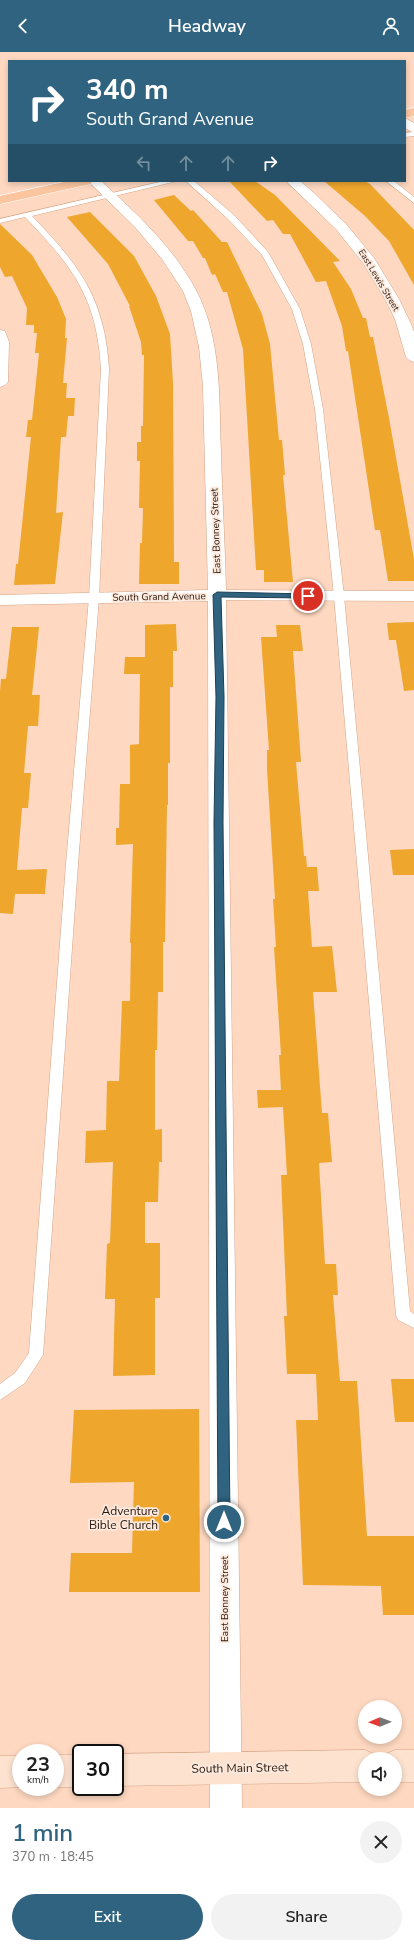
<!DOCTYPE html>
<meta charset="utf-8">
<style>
:root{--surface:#fff;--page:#f2f2f2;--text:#222;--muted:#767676;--accent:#2f6380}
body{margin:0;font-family:"Nunito Sans",sans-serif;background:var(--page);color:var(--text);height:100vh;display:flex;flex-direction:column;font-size:15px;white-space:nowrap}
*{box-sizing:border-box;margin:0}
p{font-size:13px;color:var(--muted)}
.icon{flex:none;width:22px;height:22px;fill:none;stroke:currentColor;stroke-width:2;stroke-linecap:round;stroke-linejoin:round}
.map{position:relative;height:1756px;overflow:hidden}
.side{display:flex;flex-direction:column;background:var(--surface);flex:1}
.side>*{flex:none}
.banner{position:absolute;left:8px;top:8px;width:398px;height:122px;border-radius:0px;box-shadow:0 2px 6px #0003;background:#2f6380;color:#fff;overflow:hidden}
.needle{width:26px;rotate:269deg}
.controls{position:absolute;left:358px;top:1648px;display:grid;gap:8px}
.controls a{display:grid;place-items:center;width:44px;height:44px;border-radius:50%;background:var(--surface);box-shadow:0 2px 6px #0003;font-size:20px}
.speed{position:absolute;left:12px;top:1692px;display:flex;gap:8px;font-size:20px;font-weight:700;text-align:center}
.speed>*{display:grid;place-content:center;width:52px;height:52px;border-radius:50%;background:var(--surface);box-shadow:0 2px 6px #0003;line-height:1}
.speed small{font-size:10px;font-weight:400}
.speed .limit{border:2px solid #111;border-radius:6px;background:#fff;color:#111}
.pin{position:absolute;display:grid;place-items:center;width:34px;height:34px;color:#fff;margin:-17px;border:2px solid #fff;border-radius:50%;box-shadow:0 1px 4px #0007}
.me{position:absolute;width:44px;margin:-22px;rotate:0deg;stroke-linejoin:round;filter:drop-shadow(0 0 3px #0008)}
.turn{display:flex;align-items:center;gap:14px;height:84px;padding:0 12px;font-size:18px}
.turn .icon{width:52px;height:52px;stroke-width:2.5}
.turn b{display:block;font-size:28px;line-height:34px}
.lanes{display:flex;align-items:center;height:38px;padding:0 12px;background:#0003;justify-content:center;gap:20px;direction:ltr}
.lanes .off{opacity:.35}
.round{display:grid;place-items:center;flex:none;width:42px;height:42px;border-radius:21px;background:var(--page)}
.head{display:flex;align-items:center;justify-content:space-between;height:68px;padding:0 12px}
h1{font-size:24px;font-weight:600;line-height:30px;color:var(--accent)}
.cta{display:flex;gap:8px;margin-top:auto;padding:8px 12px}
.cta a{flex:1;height:46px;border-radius:24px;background:var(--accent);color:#fff;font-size:16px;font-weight:600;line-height:46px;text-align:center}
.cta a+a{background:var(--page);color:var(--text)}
header{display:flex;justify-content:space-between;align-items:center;height:52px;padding:0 12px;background:var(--accent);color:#fff;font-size:18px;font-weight:600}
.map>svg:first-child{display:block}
.building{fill:#efa62d}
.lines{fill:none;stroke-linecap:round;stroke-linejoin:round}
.lane-casing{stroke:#d2a588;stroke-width:1}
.street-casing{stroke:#d2a588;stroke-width:1}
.secondary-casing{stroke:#d2a588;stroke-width:1}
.primary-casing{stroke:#fff;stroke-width:1}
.lane{fill:#fff;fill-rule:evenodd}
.street{fill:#fff;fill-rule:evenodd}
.secondary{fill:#fde2cf;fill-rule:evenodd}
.primary{fill:#fbc5a0;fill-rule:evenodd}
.route{fill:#2f6380;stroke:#1f4053}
.poi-dot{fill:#2f6380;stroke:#fde9dd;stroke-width:1.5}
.labels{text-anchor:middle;stroke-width:3.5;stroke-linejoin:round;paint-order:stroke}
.far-street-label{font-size:9px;fill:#28180d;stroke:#fde9dd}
.street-label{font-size:10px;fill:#28180d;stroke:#fde9dd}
.near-poi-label{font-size:12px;fill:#28180d;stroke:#fde9dd;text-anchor:end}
.near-street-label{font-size:12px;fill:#28180d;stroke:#fde9dd}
</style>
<header><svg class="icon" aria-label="back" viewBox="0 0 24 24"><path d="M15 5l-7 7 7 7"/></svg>Headway<svg class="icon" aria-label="person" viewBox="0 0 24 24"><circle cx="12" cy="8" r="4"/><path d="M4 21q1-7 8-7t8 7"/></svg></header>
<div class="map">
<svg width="414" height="1756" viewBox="0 0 414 1756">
<rect width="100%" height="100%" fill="#fed8c0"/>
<!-- building -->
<path class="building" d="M229 129H255L275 143 340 209 333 210 351 237 363 266H366L370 285H373L389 366 414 507V529H388L380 478H375L348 299H346L342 274 326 229 316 230 290 182H283L273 168 267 169Z
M324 129H365L370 132 414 178V233L389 189 365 164Z
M174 143 191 159 193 158 222 190H227L262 262 270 292 279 388H282L285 423H283L293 530H264V518H256L243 297 227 240H223L215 222 212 223 205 206H203L193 189H188L154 148Z
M90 160 134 204 156 244 170 282 173 331 174 510H179V532H139L140 491H142L143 456H139L140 409H137V390H141V374H143L144 303H142L141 290 129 254H130L108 212 67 165Z
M0 172 32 203 57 245 66 267 65 286H67L63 331H67L66 346H75L74 364H68L66 385H61L56 461 63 460 55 532 14 533 16 512H18L31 385H26L28 368H32L39 301H35L37 281H34V273H26L27 256 12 224 5 225 0 215Z
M414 570V638L404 639 396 588H389L387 571Z
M176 572 177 599H173V635H170V711H168V753H167L165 890H163V940H158L157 998H155V1078L162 1077V1110H159L158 1150H145V1191H160V1246H155V1323L113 1324 115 1247H105L107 1192 110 1191 113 1110 85 1111 86 1079 106 1078 107 1029H119L122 949H130L131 891H130L133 792 116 793V776H119L120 732H130V693L139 692 140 622H124L125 605H145V573Z
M276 573H300L303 599H293L301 710H296L304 804H306L307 815H317L319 839H308L312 895 332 894 337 940H313L322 1061H328L332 1110 319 1111 325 1212H336L338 1243H333L340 1329H357L367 1484H414V1563H383L381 1534 303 1533 296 1368H318L316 1322H287L284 1264H287L281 1123H287L283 1055 258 1056 257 1038H281L279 1003H281L274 895H276L273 847H275L267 717V698H269L261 585H277Z
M12 575H39L32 643H40L38 674H28L24 721H31L28 756H22L17 818 47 817 45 842H15L13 862 0 861V639L1 627H6Z
M414 797V823H393L390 798Z
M391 1327H414V1370H395Z
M199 1357 200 1540H69L71 1501H132L134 1430 70 1431 74 1358Z"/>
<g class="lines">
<defs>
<path id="lane" d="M414 80V84L405 85V81Z
M164 129H177L32 164C79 213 105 246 109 317L99 546 78 812 43 1303 25 1331 0 1348V1332L15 1321 29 1301 66 812 89 546 101 317C97 246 73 215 25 165L0 171V167Z
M186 129H194L235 164 268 200 300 257 311 292 323 357 344 544 410 1259 414 1262V1276L398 1268 396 1263 334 544 315 357 303 292 292 257 262 203 229 168Z
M386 129H394L414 145V151Z"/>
<path id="street" d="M405 66 414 71V81L405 76Z
M88 129H101C137 162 173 195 196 238 222 287 219 347 221 401 222 447 225 492 226 538L414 539V549L226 548 242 1756H210L208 549 0 553V543L208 538 203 334 199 295 191 259 183 239 162 207 135 175Z
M286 129H300L314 141 346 172 374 206 399 247 411 272 414 280V310L409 308 406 305 395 267 385 247 363 211 336 177Z
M0 278 5 279 9 290 8 330 5 333 0 335Z"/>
<path id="secondary" d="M365 1698 376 1703 378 1707H365V1730L115 1734V1702Z
M395 1698H414V1730H395V1707H382L384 1703Z
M55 1703H81V1735H55Z
M0 1704H21V1735H24L0 1736Z"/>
<path id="primary" d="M414 56V64L405 66V58Z
M68 129H92L91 132 86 133 0 152V144Z"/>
</defs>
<!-- lane casing -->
<use href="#lane" class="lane-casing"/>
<!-- street casing -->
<use href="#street" class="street-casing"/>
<!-- secondary casing -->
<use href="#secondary" class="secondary-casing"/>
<!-- primary casing -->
<use href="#primary" class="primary-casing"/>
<!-- lane -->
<use href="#lane" class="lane"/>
<!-- street -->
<use href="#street" class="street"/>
<!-- secondary -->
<use href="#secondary" class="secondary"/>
<!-- primary -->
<use href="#primary" class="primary"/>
</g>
<!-- route -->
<path class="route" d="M217 540 308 542 312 544 308 546 221 545 224 645 223 770 230 1470 228 1475 224 1476 220 1475 218 1470 214 770 216 645 213 543Z"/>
<!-- markers -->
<circle class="poi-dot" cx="166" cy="1466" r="4"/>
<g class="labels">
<!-- far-street labels -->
<g class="far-street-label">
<text transform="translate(379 228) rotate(59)" y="3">East Lewis Street</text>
</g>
<!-- street labels -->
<g class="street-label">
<text transform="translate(215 479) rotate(-92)" y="4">East Bonney Street</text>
<text transform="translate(159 544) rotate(-1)" y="4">South Grand Avenue</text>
<text transform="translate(224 1547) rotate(-90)" y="4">East Bonney Street</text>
</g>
<!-- near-poi labels -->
<g class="near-poi-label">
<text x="158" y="1463">Adventure<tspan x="158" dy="14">Bible Church</tspan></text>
</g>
<!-- near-street labels -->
<g class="near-street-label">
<text transform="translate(240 1716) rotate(-1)" y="4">South Main Street</text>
</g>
</g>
</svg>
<div class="controls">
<a><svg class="needle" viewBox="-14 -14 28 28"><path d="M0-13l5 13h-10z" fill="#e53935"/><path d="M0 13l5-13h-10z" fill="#767676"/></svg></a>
<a><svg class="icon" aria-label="sound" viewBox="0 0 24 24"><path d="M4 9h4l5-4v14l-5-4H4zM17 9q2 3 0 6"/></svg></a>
</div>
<div class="speed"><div>23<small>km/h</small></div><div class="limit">30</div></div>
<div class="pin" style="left:308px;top:544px;background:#d93025"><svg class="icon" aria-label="arrive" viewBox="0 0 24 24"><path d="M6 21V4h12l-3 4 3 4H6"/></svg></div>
<svg class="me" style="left:224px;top:1470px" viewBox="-20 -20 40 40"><circle r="17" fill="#2f6380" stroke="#fff" stroke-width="3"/><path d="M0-11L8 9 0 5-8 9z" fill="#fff"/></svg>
<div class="banner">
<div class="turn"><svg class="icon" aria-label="right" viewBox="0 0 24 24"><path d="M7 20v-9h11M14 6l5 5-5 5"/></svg><div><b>340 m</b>South Grand Avenue</div></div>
<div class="lanes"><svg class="icon off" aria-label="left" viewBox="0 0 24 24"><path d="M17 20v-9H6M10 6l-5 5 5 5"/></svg><svg class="icon off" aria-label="ahead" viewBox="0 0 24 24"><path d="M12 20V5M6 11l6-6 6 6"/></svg><svg class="icon off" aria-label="ahead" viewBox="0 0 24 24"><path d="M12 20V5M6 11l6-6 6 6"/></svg><svg class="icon" aria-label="right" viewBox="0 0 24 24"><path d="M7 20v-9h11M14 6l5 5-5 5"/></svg></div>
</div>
</div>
<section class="side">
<div class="head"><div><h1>1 min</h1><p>370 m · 18:45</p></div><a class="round"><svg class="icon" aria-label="close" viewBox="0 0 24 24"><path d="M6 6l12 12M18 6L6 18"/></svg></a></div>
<div class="cta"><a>Exit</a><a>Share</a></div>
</section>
